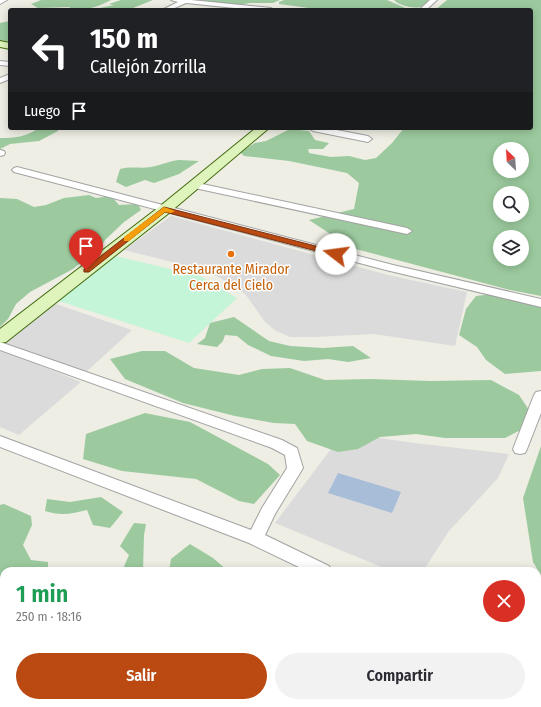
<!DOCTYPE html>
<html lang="es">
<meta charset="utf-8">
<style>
:root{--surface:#fff;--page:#f2f2f3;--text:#2b2b33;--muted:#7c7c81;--accent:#ba4a11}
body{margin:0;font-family:"Fira Sans Condensed",sans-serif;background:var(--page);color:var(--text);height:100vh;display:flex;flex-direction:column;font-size:15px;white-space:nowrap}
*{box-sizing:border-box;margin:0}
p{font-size:13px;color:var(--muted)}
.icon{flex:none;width:22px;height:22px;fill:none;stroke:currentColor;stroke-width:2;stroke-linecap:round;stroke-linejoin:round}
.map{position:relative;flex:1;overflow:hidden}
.details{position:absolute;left:0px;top:567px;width:541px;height:140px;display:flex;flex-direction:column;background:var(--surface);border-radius:12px 12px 0 0;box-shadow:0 2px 10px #0003}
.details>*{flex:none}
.guide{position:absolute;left:8px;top:8px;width:525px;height:122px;border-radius:4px;box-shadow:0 2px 10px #0003;background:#202124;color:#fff;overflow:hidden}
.needle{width:26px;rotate:335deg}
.buttons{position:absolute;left:493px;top:142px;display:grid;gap:8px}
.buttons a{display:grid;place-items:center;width:36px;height:36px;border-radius:50%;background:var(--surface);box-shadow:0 2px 10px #0003;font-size:20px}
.pin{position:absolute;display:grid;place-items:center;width:34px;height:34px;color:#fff;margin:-41px -17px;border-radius:50% 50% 50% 0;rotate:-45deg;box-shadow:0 0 4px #0007}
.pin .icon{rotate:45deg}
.me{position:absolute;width:44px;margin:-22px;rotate:285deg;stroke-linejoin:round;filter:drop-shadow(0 0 3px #0008)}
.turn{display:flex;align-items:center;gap:14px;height:84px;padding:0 16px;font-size:18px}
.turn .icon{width:52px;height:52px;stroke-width:2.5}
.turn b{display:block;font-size:28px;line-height:34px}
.then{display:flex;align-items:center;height:38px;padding:0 16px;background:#0003;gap:8px;font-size:15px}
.round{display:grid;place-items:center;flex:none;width:42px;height:42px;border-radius:21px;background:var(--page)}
.summary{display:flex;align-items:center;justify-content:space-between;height:68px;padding:0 16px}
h1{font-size:24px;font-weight:600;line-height:30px;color:#1e9e55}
.primary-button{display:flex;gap:8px;margin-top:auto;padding:8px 16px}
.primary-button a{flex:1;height:46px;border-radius:24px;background:var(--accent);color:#fff;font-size:16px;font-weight:600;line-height:46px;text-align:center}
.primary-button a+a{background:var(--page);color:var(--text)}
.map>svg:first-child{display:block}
.residential{fill:#dcdbdb}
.forest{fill:#9cca9e;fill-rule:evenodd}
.park{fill:#c5f5d9}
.water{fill:#a8bdd8}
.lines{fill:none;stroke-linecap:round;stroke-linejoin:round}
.street-casing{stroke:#a2a2a2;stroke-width:2}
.secondary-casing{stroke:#426b0e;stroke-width:2}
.street{fill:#fff;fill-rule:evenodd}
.secondary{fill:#def4bc;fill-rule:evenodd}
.route{fill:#ba4a11;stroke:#79300b}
.slow{fill:#f59e0b}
.food-dot{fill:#e8710a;stroke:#fff;stroke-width:1.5}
.labels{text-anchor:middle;stroke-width:3;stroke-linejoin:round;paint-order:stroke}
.food-label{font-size:14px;fill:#c56008;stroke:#fff}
</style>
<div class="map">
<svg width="541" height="707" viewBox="0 0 541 707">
<rect width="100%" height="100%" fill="#eeeee4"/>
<!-- residential -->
<path class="residential" d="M171 216 388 275 467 292 455 346 374 334 315 337H290L276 331 265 322 246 295 221 278 192 267 124 250Z
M53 303 132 330 86 372 5 343Z
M0 349 81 382 19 435 0 427Z
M343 433 415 443 509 454 498 478 449 531 423 571H391L275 523Z"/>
<!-- forest -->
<path class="forest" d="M41 0H111C98 7 84 11 69 10L70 7 38 8 31 4Z
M121 0H153L128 10H91L114 5 109 4Z
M198 0H280L273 3H249L240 5Z
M284 0H387L410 10H324L279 4V2Z
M394 0H428V2C425 3 423 6 420 7 413 9 398 5 394 0Z
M447 0H541V296L510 290 352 248 309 220 354 209 359 183 347 173 289 161 244 156 240 152 255 143 266 141 290 129 309 131 315 140 329 143 323 149H308L309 153 331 157 349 156 365 160 376 158 392 143 404 128H531V10H435ZM500 149H522V171H500ZM500 193H522V215H500ZM500 237H522V259H500Z
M10 21V42L0 40V23Z
M38 128H61L58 130V131L39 141 10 144 0 149V138C13 138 28 137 38 128Z
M179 160 199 161 179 174 154 183 145 180 126 187 116 182 120 169C131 166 141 169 151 167 161 165 169 161 179 160Z
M89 195 96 198 111 196 119 205 138 204 141 210 124 222 105 240 101 246 73 269 30 292 16 304 8 319 0 327V198L17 199 34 207 46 205 64 198Z
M493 294 541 307V371L505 374 486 360 477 347 459 335 466 309 476 296Z
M234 317 269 341 290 346 323 348 353 346 371 358 348 362 328 359 304 361 271 356 248 345 237 336 225 335 223 341 217 347 197 344 205 338 210 323Z
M142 351H165L194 368 239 375 262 369 290 368 325 380 371 379 430 381 491 380 519 395 529 410 532 424 505 438H445L416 434 380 437 358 449 338 452 307 441 295 424 274 423 235 416 183 403 125 379 110 359Z
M145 413 190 422 268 464 280 475 254 504 239 501 196 479 122 471 83 459 86 434Z
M541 446V575L533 562 523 498Z
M101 497 123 512 110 528 93 525 87 510C72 514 60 516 45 511L47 499 70 502Z
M4 504 31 516 32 525 23 545 31 560 48 562V571H4V594L0 595V505Z
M134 523 146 524 144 535 143 571H122L129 555 120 546Z
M190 544 213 558 228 571H169L171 559Z"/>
<!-- park -->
<path class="park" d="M111 255 200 276 237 298 189 343 56 300Z"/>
<!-- water -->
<path class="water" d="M338 473 401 492 392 513 328 493Z"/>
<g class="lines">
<defs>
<path id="street" d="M0 0H7L0 4Z
M171 0H191L271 8 274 10H254L186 3 170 10H162L178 2Z
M430 0H437L426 10H419Z
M0 61 10 62V66L0 65Z
M10 74V79L0 83V78Z
M309 128H326L368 136 372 139 368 142 313 131Z
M0 150 4 151 5 153 4 155 0 156Z
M17 167 393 265 541 299V307L386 270 14 172 12 170 14 168Z
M193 182 407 228 412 231 407 234 190 187 188 185 190 183Z
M0 342 282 440 297 448 303 468 275 514 265 535 329 566 332 571H307L249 543 0 447V436L251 530 262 508 287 468 285 455 272 448 0 350Z
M541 391V413L527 449 525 453 520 454 515 453 513 449 534 395 536 392Z
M537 650 541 651V669L537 668Z
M308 703H328L326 707H306Z"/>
<path id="secondary" d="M0 41 10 43V49L0 47Z
M256 128H269L169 213 6 342 0 343V329L159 207Z"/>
</defs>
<!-- street casing -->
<use href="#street" class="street-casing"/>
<!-- secondary casing -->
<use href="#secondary" class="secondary-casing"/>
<!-- street -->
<use href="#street" class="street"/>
<!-- secondary -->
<use href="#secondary" class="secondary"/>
</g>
<!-- route -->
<path class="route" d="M164 207 339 252 340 254 336 256 165 212 89 272H84V269Z"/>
<!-- slow -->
<path class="slow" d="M164 207 175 211 171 213 165 212 129 241H124V237Z"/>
<!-- markers -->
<circle class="food-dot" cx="231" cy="254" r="4"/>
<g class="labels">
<!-- food labels -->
<g class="food-label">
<text x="231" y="274">Restaurante Mirador<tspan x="231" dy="16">Cerca del Cielo</tspan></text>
</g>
</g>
</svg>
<div class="buttons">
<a><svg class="needle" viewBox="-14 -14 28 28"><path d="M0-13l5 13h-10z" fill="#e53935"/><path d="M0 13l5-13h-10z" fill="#7c7c81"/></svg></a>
<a><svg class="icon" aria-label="search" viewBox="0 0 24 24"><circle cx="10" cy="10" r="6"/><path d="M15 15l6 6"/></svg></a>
<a><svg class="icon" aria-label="layers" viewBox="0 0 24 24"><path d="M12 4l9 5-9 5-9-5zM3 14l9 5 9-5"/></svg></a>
</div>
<div class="pin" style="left:86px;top:270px;background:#d93025"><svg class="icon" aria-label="arrive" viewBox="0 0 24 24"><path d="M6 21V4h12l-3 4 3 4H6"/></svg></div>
<svg class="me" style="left:336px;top:254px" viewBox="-20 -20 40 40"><circle r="19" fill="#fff"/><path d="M0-13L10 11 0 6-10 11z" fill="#ba4a11"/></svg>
<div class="guide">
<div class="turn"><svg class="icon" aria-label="left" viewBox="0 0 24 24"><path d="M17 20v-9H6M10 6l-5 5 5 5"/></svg><div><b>150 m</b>Callejón Zorrilla</div></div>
<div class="then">Luego<svg class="icon" aria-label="arrive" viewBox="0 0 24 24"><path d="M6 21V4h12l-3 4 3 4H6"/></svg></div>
</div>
<section class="details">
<div class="summary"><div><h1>1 min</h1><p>250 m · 18:16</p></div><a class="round" style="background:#d93025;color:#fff"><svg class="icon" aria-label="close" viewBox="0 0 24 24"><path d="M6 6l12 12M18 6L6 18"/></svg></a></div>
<div class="primary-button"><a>Salir</a><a>Compartir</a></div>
</section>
</div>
